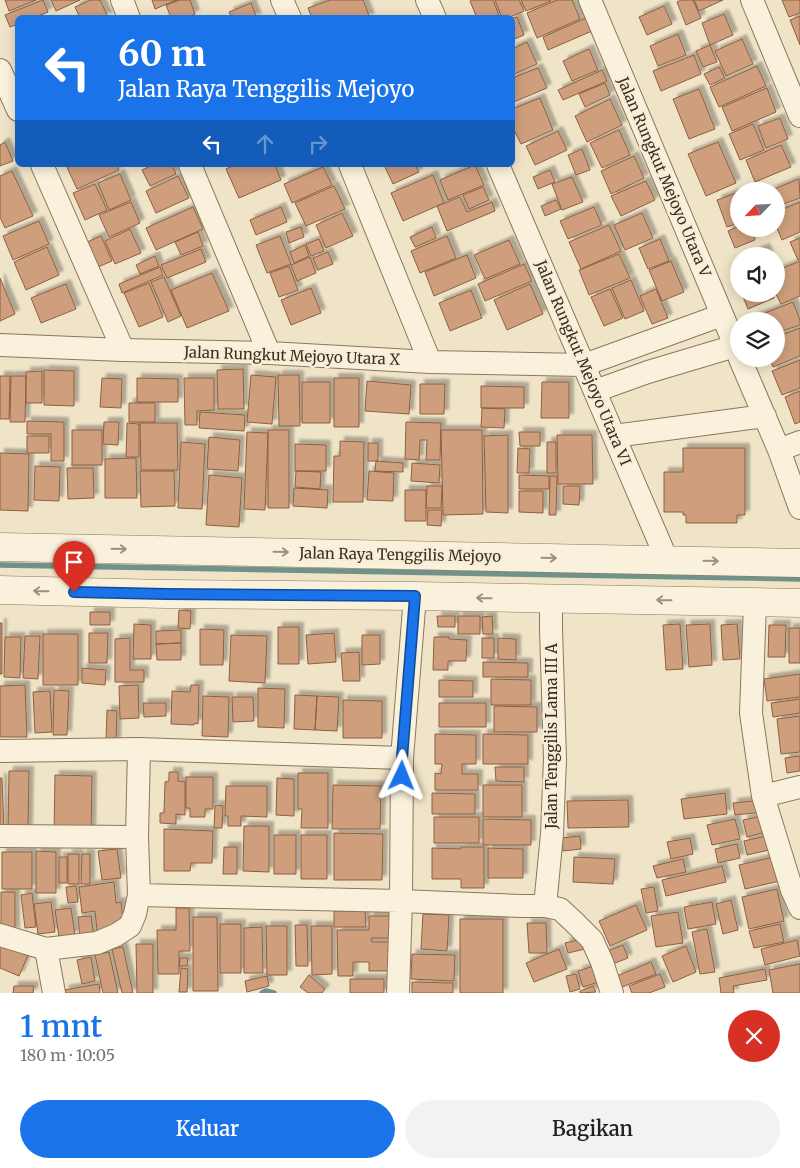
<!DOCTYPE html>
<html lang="id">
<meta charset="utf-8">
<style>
:root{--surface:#fff;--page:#f2f2f2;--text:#202124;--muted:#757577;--accent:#1a73e8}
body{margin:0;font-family:Merriweather,serif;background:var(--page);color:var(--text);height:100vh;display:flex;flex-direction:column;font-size:19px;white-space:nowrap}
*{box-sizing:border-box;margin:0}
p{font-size:16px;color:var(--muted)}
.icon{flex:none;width:28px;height:28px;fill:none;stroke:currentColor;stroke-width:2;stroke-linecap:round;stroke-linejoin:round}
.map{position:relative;height:993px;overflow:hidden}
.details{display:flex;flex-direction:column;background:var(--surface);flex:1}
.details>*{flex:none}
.guide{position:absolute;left:15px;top:15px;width:500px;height:152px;border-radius:8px;box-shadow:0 2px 12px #0003;background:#1a73e8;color:#fff;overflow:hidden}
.needle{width:32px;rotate:245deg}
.fabs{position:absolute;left:730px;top:182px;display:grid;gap:10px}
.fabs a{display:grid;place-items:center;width:55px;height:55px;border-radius:50%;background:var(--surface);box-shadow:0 2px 12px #0003;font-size:25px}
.pin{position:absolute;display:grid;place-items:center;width:42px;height:42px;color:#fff;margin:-51px -21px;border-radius:50% 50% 50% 0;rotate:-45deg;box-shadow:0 0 5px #0007}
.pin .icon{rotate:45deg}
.me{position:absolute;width:55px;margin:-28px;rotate:2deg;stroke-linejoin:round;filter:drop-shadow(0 0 4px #0008)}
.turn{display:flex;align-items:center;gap:18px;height:105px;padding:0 20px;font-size:22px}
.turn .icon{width:65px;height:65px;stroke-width:2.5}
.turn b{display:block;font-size:35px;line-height:42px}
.lanes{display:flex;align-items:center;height:48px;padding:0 20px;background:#0003;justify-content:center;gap:25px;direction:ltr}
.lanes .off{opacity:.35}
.round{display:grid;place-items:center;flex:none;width:52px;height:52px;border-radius:26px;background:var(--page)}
.headline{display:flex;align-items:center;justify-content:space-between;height:85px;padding:0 20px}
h1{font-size:30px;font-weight:600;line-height:38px;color:var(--accent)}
.action{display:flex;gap:10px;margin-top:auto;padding:10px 20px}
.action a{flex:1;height:58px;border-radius:30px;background:var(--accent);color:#fff;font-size:20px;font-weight:600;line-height:58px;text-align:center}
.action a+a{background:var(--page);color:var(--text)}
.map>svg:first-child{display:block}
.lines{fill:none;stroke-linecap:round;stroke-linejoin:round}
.stream{stroke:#6f938a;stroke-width:5.5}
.building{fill:#cf9f7d;stroke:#8d5f41;filter:url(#shadow)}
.minor-casing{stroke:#8d765c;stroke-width:24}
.tertiary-casing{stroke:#8d765c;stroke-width:29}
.minor{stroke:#faf1dc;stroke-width:22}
.tertiary{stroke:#faf1dc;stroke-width:28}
.oneway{stroke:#9c907e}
.route-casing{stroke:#114b97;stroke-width:12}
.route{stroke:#1a73e8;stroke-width:9}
.labels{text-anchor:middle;stroke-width:5;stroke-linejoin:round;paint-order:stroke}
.street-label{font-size:15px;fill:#3d2e20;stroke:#f7eed8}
</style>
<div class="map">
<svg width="800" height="993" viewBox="0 0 800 993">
<defs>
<filter id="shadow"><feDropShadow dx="4.5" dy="-4.5" stdDeviation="1" flood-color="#0004"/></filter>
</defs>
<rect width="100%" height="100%" fill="#f0e4c8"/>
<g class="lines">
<!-- stream -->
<path class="stream" d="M0 565 800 579
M262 993 266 991 274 993"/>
</g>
<!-- building -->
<path class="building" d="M5 0H36L9 11Z
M43 0 48 12 33 18H18V24L10 27 5 15Z
M51 0H80L56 11Z
M91 0H100L108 17 80 18 75 7Z
M152 0H177L155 9Z
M180 0H190L195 14 187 18H171L166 5Z
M330 0H363L370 18H312L308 8Z
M471 0H493L500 18H477L470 1Z
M495 0H519L524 11 508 18H502Z
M521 0H550L551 1 526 11Z
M557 0H572L580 19 537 38 527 13Z
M681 0H693L701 18 686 25 677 2Z
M694 0H723L699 11Z
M782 0H800V13L789 17Z
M251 3 257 18H232L229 12Z
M664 6 672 24 647 35 639 17Z
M724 14 733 35 710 45 702 23Z
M800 16V45L790 20Z
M517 17 524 35 512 40V18Z
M586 18 592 31 548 50 543 37Z
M678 34 686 55 658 66 650 46Z
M742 39 753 64 726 76 715 51Z
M527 42 537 64 512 75V49Z
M710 45 717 62 703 67 696 51Z
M589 49 598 70 572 81 563 61Z
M694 55 701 74 661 91 653 71Z
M757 66 766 86 719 107 710 87Z
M719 67 725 78 710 85 704 74Z
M538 68 547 88 514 102 512 97V78Z
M602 70 607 81 563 100 558 90Z
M605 83 610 95 585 107 579 94Z
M767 88 776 112 732 131 722 107Z
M699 89 715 129 689 139 673 99Z
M540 98 553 130 521 144 512 126V109Z
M610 99 622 125 587 142 575 116Z
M780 118 788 139 766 148 758 126Z
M753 124 764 150 740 160 729 134Z
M619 130 630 155 602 168 590 143Z
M558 131 567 150 535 165 526 146Z
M5 142 13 161 0 166V145Z
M718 142 736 183 706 196 688 154Z
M781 145 791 167 755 182 746 160Z
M582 149 590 170 576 175 568 155Z
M634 156 644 178 611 194 601 171Z
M66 165H117L119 170 77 189Z
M153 165H172L176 174 150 186 142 170Z
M235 165H275L281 180 239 198 226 169Z
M389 165H415L419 172 393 184 385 167Z
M475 165 484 185 448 200 440 180Z
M323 167 332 185 292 203 284 184Z
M550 170 555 182 538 189 533 177Z
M12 171 33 216 5 228 0 217V176Z
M120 174 131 200 109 210 98 183Z
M433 175 444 203 403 221 391 193Z
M178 176 189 198 156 213 146 191Z
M572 177 583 202 562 210 552 184Z
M799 179 800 198 776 207V191H769Z
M646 181 655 200 621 216 611 196Z
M95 184 107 210 85 220 73 193Z
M334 186 345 209 306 226 295 203Z
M483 187 489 200 469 209 463 195Z
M739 192V223L727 227 717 200Z
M460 197 467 212 492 202 495 211 447 231 437 206Z
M556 200 561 209 545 216 541 206Z
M131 202 140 223 109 237 99 215Z
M800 202V232L782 240 776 226V212Z
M193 207 203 229 156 250 146 228Z
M281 207 287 222 256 235 250 220Z
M594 207 602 225 568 239 560 221Z
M342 213 353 236 326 248 316 225Z
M642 213 653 238 625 250 614 225Z
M39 221 49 244 13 260 3 236Z
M609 225 621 251 581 269 569 242Z
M739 226V229H750L755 240 735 248 728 231Z
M301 227 304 237 289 243 286 232Z
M432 227 436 238 415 247 410 237Z
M130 229 141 253 115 264 105 241Z
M198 232 203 246 181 255 175 242Z
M101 236 112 261 98 267 87 242Z
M280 236 291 264 267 273 256 245Z
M447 236 456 258 420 273 411 251Z
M800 238V259L798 260 790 242Z
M319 239 324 251 311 256 306 244Z
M660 239 669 261 648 269 639 248Z
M509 240 520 264 485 279 474 255Z
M305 245 309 256 294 263 290 252Z
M47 247 59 275 26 290 14 262Z
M765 248 769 256H745Z
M201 249 206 262 167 278 161 265Z
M328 252 333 264 318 270 313 258Z
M619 254 630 278 589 295 579 270Z
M467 255 476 278 434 296 425 272Z
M155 256 159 266 140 274 136 265Z
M310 257 316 273 297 281 291 265Z
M671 261 684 292 662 301 649 270Z
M800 261V296L781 304 776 294V271Z
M524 264 532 281 485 301 478 284Z
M289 266 298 290 279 297 270 273Z
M160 267 163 275 122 293 119 284Z
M212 273 229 311 187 328 171 290Z
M164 277 181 316 168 322 151 282Z
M0 278 15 314 0 321Z
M631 280 644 311 625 319 612 288Z
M149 283 163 317 139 327 124 293Z
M66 284 76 309 41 323 31 298Z
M530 284 543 314 507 330 494 300Z
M311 288 321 313 291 325 281 300Z
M610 289 623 318 604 326 591 297Z
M656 289 668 318 652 324 640 296Z
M471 290 482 318 450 331 439 303Z
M742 294H772L774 298 748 309Z
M793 302 800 320V325L776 333V321H753L752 318Z
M800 328V356L773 367 770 359H776V337Z
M800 360V388L782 395 772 371Z
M243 369 244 409H218L217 370Z
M44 370 74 371V406L44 405Z
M42 371V403H26V372Z
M251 375 276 377 272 424 247 422Z
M278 375H299L300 426H279Z
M0 376H10L9 419H0Z
M11 376H26L25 422H10Z
M102 378 122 379 121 408 100 407Z
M137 378 178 379V402H137Z
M184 378H214V410L197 411V425H185Z
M334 378H359V427H334Z
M367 381 411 385 409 414 365 411Z
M302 382H330V423H302Z
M542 382H569V418H541Z
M420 384H445L444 414H420Z
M481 386 524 387V408H481Z
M800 391V422L795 424 785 397Z
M129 403H155V422H129Z
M482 408 505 409 504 428 481 427Z
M200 412 245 415 244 431 199 428Z
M27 421 64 422V461H51V434H27Z
M104 422H119L118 445 103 444Z
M406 422 441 423 440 460H426L427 440H420L419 460 405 459Z
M127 423 139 424V457H126Z
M140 423H177L178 470H141Z
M72 430H102V465H72Z
M268 430H289V508H268Z
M441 430H482L483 514 443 515Z
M247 432 268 433 265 510 244 509Z
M519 432H540V446H520Z
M508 435V513L486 512 484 436Z
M557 435H592L593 484H558Z
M27 436H49V453H27Z
M209 437 240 440 238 471 207 469Z
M340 441 364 442 363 502H333L334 456H340Z
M181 442 205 444 202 509 178 508Z
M547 442H556V473H547Z
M368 443H378V461H368Z
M295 444 326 445V471H295Z
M518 448 530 449 529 473H517Z
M683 448H745V515H737V523H686V515H683V512H664V472H683Z
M0 453 29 454 28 511 0 510Z
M136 458 137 498H105V459Z
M376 461 403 463V472L375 471Z
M412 463 440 465 439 483 411 481Z
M35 466 60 467 59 501 34 500Z
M67 468H93L94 498 68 499Z
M140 471H174L175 506 141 507Z
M296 471 321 472 320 489 295 487Z
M369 471 394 473 393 501 367 500Z
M209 475 242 478 239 527 206 525Z
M519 475 549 476V489H519Z
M550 476H557L556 515H549Z
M427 486H442L441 508H426Z
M563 486H580L579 505 563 504Z
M294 488 328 490 327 508 293 506Z
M405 490H426V521H405Z
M519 491H543V513L519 512Z
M428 510H442L441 526 427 525Z
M179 610 191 611 190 629 178 628Z
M90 612H110V625H90Z
M437 616H455V627H438Z
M458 616H480V634H458Z
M492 616 493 634H483L482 617Z
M0 623H2V674H0Z
M134 624 151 625V659H133Z
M680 624 683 669 666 670 663 625Z
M710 624 712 665 689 667 686 625Z
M737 624 740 659 723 660 721 625Z
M769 625H786L785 657H768Z
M278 627H299V664H278Z
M789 628H800V663H789Z
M200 629 224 630 223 665H200Z
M181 630V643L156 644V631Z
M89 633H108L107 663H89Z
M334 633 336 662 308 664 306 635Z
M43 634H78V685H43Z
M231 635 267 636 265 683 229 681Z
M362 635H380V664L362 665Z
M25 636H40L38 679 23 678Z
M5 637H21L20 678 4 677Z
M434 637H449V639L467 640 466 661H448V670H433Z
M130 638V670H144V682H115V639Z
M482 638H494V658H482Z
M498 638 516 639V660L498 659Z
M181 643V660H157L156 644Z
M359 652 360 681H343L341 653Z
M483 662 528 663V677H483Z
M82 668 106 670 105 685 82 683Z
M800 674V697L767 701 764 679Z
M491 679 531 680V705H491Z
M439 680 473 681V697H439Z
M25 685 27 737H0V686Z
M138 685 139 718 120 719 119 686Z
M191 685H199L198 724 194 723V725L171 724 172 691 190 692Z
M258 688 285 689 284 728 258 727Z
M54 690 69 691 67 735H53Z
M50 691 52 732 35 733 33 692Z
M295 695 317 696 315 730 294 729Z
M203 696 229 697 228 737 202 736Z
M317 696 339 697 337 731 315 730Z
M232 697H253L254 721 233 722Z
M800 699V713L773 717 771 703Z
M343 700 382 701V738H343Z
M143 703H166V716L144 717Z
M439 703H486V727H439Z
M494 706 537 707V732H494Z
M107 710 117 711 116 742H106Z
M800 716V752L781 754 777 719Z
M435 734 476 735V764H462V774H478V790H435V773L441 774 442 764H435Z
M483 734 528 735V764H483Z
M800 756V771L787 773 785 758Z
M495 767H524V782L496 781Z
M9 771H29L28 829H8Z
M169 772H178V781L185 782V815L176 814V824L160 823V813H164L165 782 169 781Z
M298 773H328V828H301L302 809H298Z
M55 775 92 776 91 835 54 834Z
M186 777H213V809H205V817H190V808H186Z
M0 778H2L4 832H0Z
M277 778 294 779V816L276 815Z
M333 785 381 786 380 829H332Z
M483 785H522V817H483Z
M226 786H267V817L241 816V826H228V816H225Z
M432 793 475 794V814H432Z
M725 793 727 814 684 819 681 799Z
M628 800 629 827 568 828 567 801Z
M764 800 765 812 735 815 733 803Z
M215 805 223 806 222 828H214Z
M767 815 770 831 747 837 743 820Z
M434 817H479V843H434Z
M483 819 531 820V845H483Z
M735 819 740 839 712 845 707 825Z
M244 826H269V872L243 871Z
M164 829 213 831 212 863H191L190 871H164Z
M334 833 383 834 382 880H334Z
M775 834 778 848 747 855 744 841Z
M274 835H296V874H274Z
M301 835H327V879H301Z
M580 836 581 849 563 851 562 838Z
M690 838 693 854 671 859 667 842Z
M737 844 740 858 718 863 715 849Z
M224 847H237V874H223Z
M461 847H484V888H461V879H432V848L461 849Z
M488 848 523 849V878H488Z
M117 849 121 878 102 880 98 851Z
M36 851 56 852V893H36Z
M2 852H32V889H2Z
M68 854H79V884H68Z
M82 854H90V884H81Z
M59 857H67V883H59Z
M574 857 615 859 613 884 573 882Z
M774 857 780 881 745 889 739 865Z
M683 859 686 872 657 878 653 866Z
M722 866 726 882 666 896 662 880Z
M114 882 116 903 121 902 124 928 97 931 95 911 82 913 79 887Z
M76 886 78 902 68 903 66 887Z
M654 887 658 911 646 913 641 889Z
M777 889 784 921 749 929 742 897Z
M1 892H15V932H1Z
M32 893 36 927 25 928 21 895Z
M731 900 738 930 723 934 716 904Z
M51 902 55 932 38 934 34 904Z
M712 902 716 924 688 929 684 907Z
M636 905 647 930 610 946 599 921Z
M71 908 75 935 59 937 55 910Z
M176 908H189L190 951H179V974H158L157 930H176Z
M334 911H365L366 927H334Z
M678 912 683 943 656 947 651 916Z
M423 914 449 915 447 951 421 949Z
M91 916 94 938 80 939 78 917Z
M369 916H390V938H371L372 942H393V971H369V962H353V976H338L337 930H369Z
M193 917H217L218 991H193Z
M460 919H503V993H460Z
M527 923H546L547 953H529Z
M220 924H241V973H220Z
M780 924 784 942 754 948 749 931Z
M295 925H307L308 966H296Z
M266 926H287V975H267Z
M311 926H332V974L312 975Z
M262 927 263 973H244V928Z
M707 929 715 972 700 974 692 932Z
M583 939 585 949 568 953 565 943Z
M797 940 800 956 765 965 761 949Z
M0 944 28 955 19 976 0 968Z
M136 944H153V993H137Z
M623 945 628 958 610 965 605 952Z
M686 946 696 972 673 982 662 956Z
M123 947 133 993H122L112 949Z
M559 949 567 969 534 982 526 963Z
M109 952 118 993H103L95 955Z
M412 954 455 955 454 981 411 979Z
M91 957 95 981 82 984 77 960Z
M180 958H188L187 966H179Z
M651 962 656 974 622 987 617 976Z
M800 964V993H773L769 970Z
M597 965 602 981 583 987 578 971Z
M181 968 188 969 187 992H179Z
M765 969 767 980 733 986 734 993H721L719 978Z
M576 974 580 989 570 992 566 976Z
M660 974 665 987 649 993H632L629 986Z
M309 975 325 989 322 993H308L300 987Z
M267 976 269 986 247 992 245 981Z
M350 979H384V993H350Z
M412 982 453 983V993H412Z
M99 984 100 993H65L64 990Z
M14 986H34L33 993H13Z
M593 986 596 992 580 993V991Z"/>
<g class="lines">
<defs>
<path id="minor" d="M122 0 129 18
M282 0 290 18
M427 0 435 18
M590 0 739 355
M752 0 800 116
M0 70 18 110
M42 165 123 350
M190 165 269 353
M350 165 430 362
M498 165 667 560
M0 345 123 350 269 353 430 362 584 365 722 315
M740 359 779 450 800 508
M595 391 648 372 735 346
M614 436 765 416
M779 450 800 442
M755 603 751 713 757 755 763 796 792 890 800 908
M0 751 139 749 402 758
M763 796 800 787
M0 836 137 837
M139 895 401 901 521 906H545L560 909 574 922 592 940 602 962 612 993
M545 906 552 834 555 759 551 629V600
M0 935 46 949 97 943 116 935 130 926 135 914 139 895 137 837 139 749
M46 949 54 993
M398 993 401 901 402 758 415 596"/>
<path id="tertiary" d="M0 547 800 563
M0 590 166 594 415 596 800 603"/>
</defs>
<!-- minor casing -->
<use href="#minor" class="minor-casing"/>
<!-- tertiary casing -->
<use href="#tertiary" class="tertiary-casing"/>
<!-- minor -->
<use href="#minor" class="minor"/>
<!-- tertiary -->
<use href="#tertiary" class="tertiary"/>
</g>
<!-- one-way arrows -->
<defs><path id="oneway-shaft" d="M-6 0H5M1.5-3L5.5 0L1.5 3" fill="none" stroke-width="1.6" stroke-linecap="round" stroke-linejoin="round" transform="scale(1.25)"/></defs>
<g class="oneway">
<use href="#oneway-shaft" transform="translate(119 549) rotate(1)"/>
<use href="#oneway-shaft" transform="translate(281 552) rotate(1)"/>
<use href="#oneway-shaft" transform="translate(549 558) rotate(1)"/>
<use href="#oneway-shaft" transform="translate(711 561) rotate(1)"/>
<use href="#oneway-shaft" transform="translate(41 591) rotate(-179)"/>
<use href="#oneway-shaft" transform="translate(484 598) rotate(-179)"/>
<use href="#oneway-shaft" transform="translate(664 600) rotate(-179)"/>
</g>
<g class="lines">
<defs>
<path id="route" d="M74 592 166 594 415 596 402 758V776"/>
</defs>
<!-- route casing -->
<use href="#route" class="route-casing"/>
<!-- route -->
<use href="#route" class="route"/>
</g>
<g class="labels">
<!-- street labels -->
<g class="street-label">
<text transform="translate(664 177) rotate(67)" y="5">Jalan Rungkut Mejoyo Utara V</text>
<text transform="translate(292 356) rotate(2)" y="5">Jalan Rungkut Mejoyo Utara X</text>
<text transform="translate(583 363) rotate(67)" y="5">Jalan Rungkut Mejoyo Utara VI</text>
<text transform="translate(400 555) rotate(1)" y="5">Jalan Raya Tenggilis Mejoyo</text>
<text transform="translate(552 736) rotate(-90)" y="5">Jalan Tenggilis Lama III A</text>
</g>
</g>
</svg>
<div class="fabs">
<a><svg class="needle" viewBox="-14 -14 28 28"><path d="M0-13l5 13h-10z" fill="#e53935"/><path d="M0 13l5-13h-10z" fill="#757577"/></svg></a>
<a><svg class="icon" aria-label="sound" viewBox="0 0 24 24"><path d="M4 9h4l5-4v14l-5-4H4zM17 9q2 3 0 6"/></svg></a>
<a><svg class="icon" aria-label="layers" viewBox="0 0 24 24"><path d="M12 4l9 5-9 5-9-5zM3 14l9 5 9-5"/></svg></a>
</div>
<div class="pin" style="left:74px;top:592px;background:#d93025"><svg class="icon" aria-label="arrive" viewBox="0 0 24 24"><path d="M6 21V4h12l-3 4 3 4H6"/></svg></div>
<svg class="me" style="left:402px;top:776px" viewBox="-20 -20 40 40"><path d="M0-17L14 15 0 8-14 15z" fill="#1a73e8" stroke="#fff" stroke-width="4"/></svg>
<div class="guide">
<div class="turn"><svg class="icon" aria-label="left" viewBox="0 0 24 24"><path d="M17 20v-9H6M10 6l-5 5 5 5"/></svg><div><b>60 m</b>Jalan Raya Tenggilis Mejoyo</div></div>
<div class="lanes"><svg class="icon" aria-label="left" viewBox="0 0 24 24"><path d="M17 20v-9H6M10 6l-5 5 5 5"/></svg><svg class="icon off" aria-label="ahead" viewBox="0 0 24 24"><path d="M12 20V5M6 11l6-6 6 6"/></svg><svg class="icon off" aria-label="right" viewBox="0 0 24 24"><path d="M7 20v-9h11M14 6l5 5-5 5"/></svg></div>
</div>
</div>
<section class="details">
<div class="headline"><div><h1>1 mnt</h1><p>180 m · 10:05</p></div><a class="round" style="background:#d93025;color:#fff"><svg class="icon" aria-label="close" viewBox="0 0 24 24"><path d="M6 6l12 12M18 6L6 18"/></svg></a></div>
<div class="action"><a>Keluar</a><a>Bagikan</a></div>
</section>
